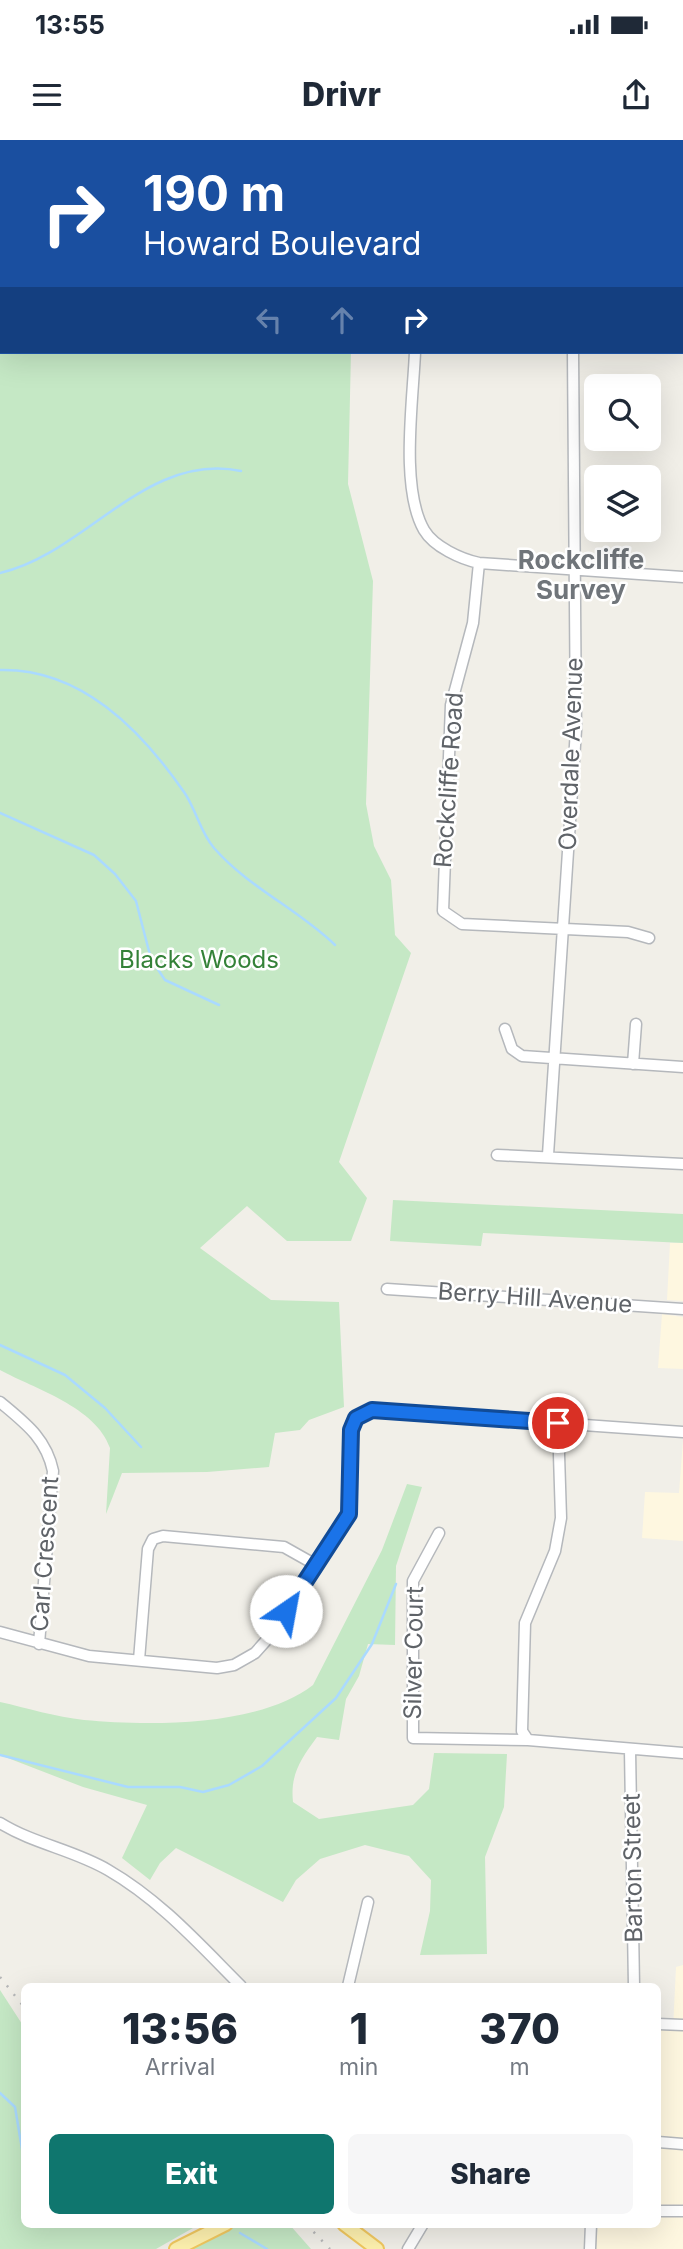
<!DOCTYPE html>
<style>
:root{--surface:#fff;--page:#f6f6f7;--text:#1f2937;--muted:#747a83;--accent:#0f766e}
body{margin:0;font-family:Inter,sans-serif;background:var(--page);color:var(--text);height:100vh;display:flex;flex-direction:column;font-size:26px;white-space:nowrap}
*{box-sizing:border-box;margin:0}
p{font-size:23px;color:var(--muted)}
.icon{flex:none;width:38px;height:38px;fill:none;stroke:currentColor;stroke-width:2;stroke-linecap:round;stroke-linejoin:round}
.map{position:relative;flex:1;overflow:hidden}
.side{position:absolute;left:21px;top:1843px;width:640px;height:245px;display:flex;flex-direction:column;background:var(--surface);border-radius:10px;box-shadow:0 7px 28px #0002}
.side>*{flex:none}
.hud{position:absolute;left:0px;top:0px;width:684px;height:214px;box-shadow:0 7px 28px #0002;background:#1a4fa0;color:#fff;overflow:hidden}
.controls{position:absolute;left:584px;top:234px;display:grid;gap:14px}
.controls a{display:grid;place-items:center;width:77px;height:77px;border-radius:10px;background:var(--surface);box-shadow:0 7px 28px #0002;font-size:35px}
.pin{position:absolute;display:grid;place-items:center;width:60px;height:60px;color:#fff;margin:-30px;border:4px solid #fff;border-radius:50%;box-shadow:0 2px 7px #0007}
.me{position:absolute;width:77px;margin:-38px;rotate:33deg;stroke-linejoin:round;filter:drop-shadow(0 0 5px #0008)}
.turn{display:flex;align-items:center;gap:24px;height:147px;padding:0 28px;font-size:32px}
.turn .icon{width:91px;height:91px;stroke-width:2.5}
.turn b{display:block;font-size:49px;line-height:60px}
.lanes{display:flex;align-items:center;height:66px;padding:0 28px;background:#0003;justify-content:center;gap:35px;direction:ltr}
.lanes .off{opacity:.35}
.eta{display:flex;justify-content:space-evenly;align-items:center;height:119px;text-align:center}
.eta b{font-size:42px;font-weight:800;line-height:49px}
.button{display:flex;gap:14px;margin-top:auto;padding:14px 28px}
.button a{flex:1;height:80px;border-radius:10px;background:var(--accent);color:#fff;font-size:28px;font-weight:800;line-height:80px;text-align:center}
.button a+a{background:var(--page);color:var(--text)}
.status{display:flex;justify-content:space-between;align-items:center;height:49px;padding:0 35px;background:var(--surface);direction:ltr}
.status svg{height:19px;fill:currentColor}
header{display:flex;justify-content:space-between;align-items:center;height:91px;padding:0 28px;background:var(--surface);font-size:32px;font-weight:800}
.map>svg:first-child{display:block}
.commercial{fill:#fef7e0}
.green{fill:#c5e8c5}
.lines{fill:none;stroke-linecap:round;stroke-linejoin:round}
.stream{stroke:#aadaff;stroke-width:2.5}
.minor-casing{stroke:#b5b8bc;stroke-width:13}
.major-casing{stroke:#f2c960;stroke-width:16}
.minor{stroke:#fff;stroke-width:10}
.major{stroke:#fff2af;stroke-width:12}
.rail{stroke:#b6b7b8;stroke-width:2.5;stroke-dasharray:2 9;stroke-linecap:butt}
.route-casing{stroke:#114b97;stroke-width:18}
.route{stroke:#1a73e8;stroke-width:12}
.labels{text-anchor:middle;stroke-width:5;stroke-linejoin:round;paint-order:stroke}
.street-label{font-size:24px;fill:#5f6368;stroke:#fff}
.park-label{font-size:24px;fill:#348238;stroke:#fff}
.neighbourhood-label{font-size:26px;font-weight:bold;fill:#70757a;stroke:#fff}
</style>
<div class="status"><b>13:55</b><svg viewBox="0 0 49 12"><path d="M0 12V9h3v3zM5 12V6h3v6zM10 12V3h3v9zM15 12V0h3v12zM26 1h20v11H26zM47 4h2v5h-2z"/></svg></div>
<header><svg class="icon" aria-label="menu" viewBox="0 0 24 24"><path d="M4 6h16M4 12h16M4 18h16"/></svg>Drivr<svg class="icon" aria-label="share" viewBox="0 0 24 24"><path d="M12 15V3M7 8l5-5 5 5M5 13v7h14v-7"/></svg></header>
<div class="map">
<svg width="683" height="2109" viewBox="0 0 683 2109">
<rect width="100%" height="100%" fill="#f1efe8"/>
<!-- commercial -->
<path class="commercial" d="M670 1103H683V1161L667 1160Z
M662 1174 683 1177V1229L658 1228Z
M683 1300V1401L642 1398 645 1352 679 1353Z
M683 1825V2109H596L598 2084H658V1890H673L676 1827Z"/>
<!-- green -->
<path class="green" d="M0 0 355 2H2V212H351L348 344 373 441 366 664 374 706 391 740 395 795 411 813 339 1022 367 1058 351 1101H287L247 1066 200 1108 271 1160 339 1162 344 1267 309 1280 300 1290 275 1293 269 1327 207 1332 122 1333 106 1374 110 1308C96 1267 35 1249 0 1230Z
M393 1060 683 1074V1103L483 1093 481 1106 390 1101Z
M407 1344 422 1347 396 1426 395 1505 368 1504 359 1536 346 1559 339 1600 317 1597C301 1619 290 1634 293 1662L319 1679 413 1665 429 1649 434 1613 507 1614 504 1667 485 1717 487 1814 420 1815 430 1771 431 1740 409 1716 365 1705 320 1719 296 1740 283 1762 176 1708 160 1723 150 1740 122 1718 147 1665 83 1647 0 1615V1562C27 1568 56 1577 84 1580 150 1586 259 1587 313 1545L382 1410Z
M0 1850 24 1887V2084H200L156 2109H0Z
M239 2084H289L311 2109H189Z"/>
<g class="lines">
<!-- stream -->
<path class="stream" d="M53 0 54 2
M0 433C85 414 146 311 241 331
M0 530C81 528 141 590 184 652 196 669 200 692 214 708 249 748 298 769 335 805
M0 673 94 715 115 734 136 761 151 819 165 840 219 865
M0 1205 65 1235 105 1268 141 1307
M0 1615 128 1647H180L203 1652 229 1645 262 1626 336 1558 372 1504 396 1444
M0 1953 15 1967 24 2021
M240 2093 267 2109"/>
<defs>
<path id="minor" d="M572 2V0
M682 115H683
M415 212C413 261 400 348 424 390 434 407 461 419 479 423L683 437
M479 423 473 483 451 565 443 771 462 784 628 792 649 798
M505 889 512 909 522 916 683 927
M633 924 636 884
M497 1015 683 1024
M548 1015 576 590 573 212
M387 1149 683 1169
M0 1262C25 1283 46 1298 53 1331L39 1504
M439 1393 413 1441V1598L528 1600 683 1613
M0 1492 89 1516 217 1528 234 1525 255 1513 272 1494 349 1374 351 1290 356 1278 372 1270 683 1292
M139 1520 148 1409 153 1399 163 1396 284 1407 316 1425
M528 1600 522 1591 525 1483 555 1411 561 1378 558 1283
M630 1610 634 1846
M0 1683C34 1704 74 1710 108 1730 160 1760 199 1804 241 1846
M348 1846 368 1762
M658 1884 683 1885
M658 2002 683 2004
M658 2071H683
M408 2109 423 2084
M590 2109 591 2084"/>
<path id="major" d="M344 2084 377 2109
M176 2109 226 2084"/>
</defs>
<!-- minor casing -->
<use href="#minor" class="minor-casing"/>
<!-- major casing -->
<use href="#major" class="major-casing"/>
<!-- minor -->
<use href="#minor" class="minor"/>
<!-- major -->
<use href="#major" class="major"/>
<!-- rail -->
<path class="rail" d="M0 1837 24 1867
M306 2084 330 2109"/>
</g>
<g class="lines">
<defs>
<path id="route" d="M286 1471 349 1374 351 1290 356 1278 372 1270 558 1283"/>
</defs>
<!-- route casing -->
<use href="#route" class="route-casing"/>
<!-- route -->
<use href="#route" class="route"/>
</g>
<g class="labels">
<!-- street labels -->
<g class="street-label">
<text transform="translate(571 614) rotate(-88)" y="8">Overdale Avenue</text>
<text transform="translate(449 640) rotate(-86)" y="8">Rockcliffe Road</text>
<text transform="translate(535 1158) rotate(4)" y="8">Berry Hill Avenue</text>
<text transform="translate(45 1414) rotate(-86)" y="8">Carl Crescent</text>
<text transform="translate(414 1513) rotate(-89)" y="8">Silver Court</text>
<text transform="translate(633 1728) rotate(-91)" y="8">Barton Street</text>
</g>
<!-- park labels -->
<g class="park-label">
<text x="199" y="828">Blacks Woods</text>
</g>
<!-- neighbourhood labels -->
<g class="neighbourhood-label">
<text x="581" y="429">Rockcliffe<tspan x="581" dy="30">Survey</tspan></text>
</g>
</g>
</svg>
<div class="controls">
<a><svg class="icon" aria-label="search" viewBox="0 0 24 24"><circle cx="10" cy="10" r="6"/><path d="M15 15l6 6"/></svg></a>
<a><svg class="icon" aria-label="layers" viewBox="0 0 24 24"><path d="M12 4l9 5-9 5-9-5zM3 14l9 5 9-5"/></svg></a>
</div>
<div class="pin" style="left:558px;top:1283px;background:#d93025"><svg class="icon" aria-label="arrive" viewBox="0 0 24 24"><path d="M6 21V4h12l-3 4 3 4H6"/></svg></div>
<svg class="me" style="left:286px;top:1471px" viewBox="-20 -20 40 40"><circle r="19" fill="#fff"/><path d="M0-13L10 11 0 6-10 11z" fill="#1a73e8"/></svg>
<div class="hud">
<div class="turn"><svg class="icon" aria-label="right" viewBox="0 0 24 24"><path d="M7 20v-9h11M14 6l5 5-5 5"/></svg><div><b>190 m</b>Howard Boulevard</div></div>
<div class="lanes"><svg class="icon off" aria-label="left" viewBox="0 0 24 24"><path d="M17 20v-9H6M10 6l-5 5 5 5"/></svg><svg class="icon off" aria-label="ahead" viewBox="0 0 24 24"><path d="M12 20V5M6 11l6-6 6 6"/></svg><svg class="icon" aria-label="right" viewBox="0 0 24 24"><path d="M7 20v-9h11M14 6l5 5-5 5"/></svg></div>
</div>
<section class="side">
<div class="eta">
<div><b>13:56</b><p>Arrival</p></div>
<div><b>1</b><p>min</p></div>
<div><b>370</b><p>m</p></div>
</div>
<div class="button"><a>Exit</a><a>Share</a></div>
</section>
</div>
